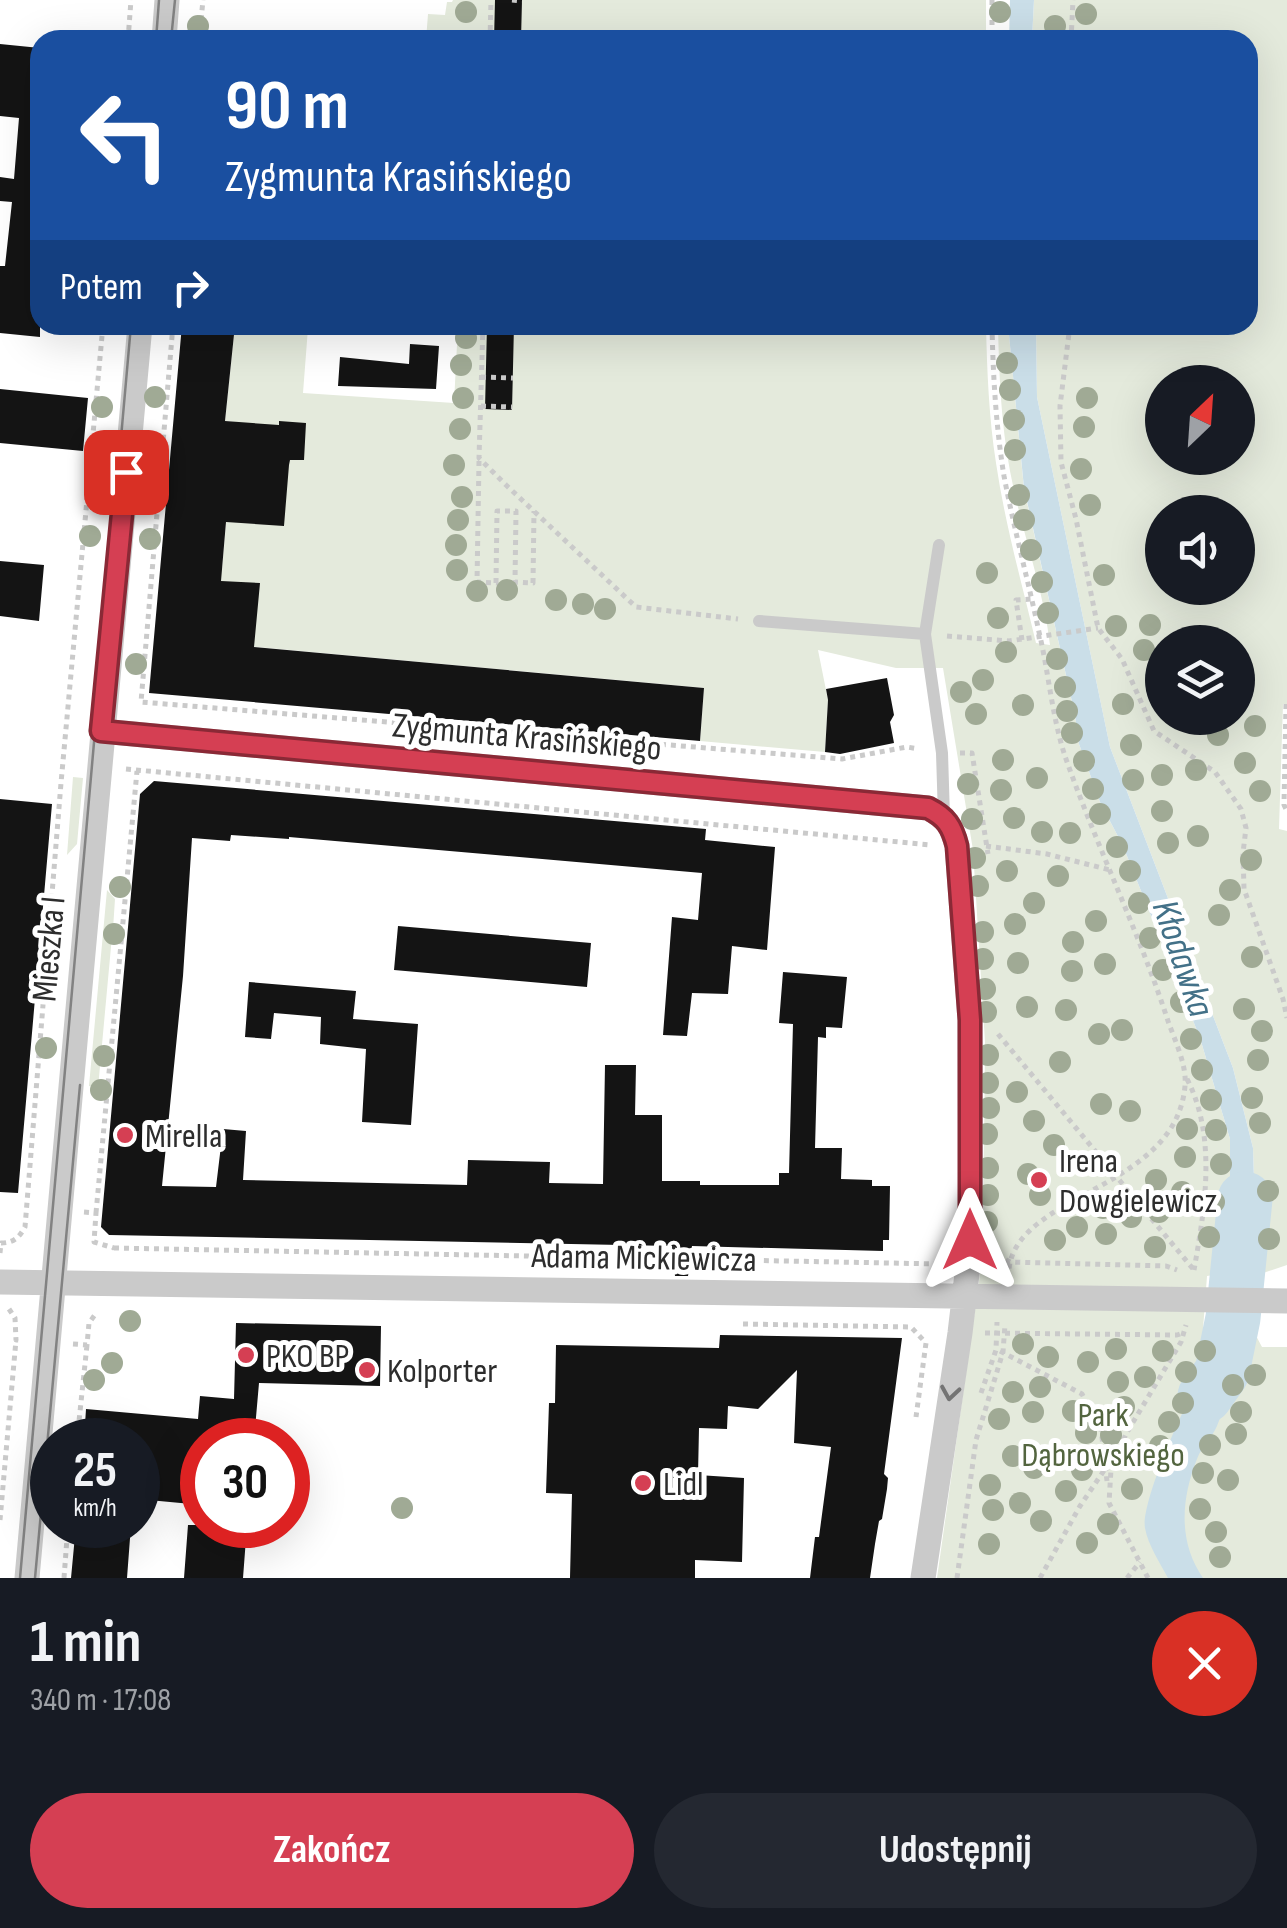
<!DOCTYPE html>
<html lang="pl">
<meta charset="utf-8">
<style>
:root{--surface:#171b24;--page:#242831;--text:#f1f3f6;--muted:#9ea1a6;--accent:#d53f53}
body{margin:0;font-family:"Sofia Sans Condensed",sans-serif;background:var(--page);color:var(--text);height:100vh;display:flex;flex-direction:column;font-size:38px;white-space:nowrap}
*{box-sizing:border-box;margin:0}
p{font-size:32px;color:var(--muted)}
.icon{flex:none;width:55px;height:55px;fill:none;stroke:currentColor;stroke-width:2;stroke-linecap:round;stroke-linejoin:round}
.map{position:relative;height:1578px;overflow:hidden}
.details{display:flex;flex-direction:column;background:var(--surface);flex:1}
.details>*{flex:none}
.banner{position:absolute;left:30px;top:30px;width:1228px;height:305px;border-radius:30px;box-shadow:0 10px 40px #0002;background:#1a4fa0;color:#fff;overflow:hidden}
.needle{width:65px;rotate:25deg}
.controls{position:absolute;left:1145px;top:365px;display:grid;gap:20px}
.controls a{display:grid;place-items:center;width:110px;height:110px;border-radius:50%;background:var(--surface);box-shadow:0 10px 40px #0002;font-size:50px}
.speed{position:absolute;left:30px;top:1418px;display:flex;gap:20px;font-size:50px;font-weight:700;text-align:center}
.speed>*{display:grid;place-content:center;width:130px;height:130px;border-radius:50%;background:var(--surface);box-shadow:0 10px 40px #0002;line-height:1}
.speed small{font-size:25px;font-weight:400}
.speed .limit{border:15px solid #d22;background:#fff;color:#111}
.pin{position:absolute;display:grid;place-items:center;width:85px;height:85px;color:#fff;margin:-42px;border-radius:20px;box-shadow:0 5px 15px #0006}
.me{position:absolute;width:110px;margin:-55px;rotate:0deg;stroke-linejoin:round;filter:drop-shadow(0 0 8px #0008)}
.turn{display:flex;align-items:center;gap:35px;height:210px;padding:0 30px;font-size:45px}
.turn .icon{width:130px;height:130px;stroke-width:2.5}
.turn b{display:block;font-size:70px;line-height:85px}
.then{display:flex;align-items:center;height:95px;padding:0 30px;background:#0003;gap:20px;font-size:38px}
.round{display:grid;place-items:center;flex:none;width:105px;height:105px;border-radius:52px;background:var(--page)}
.head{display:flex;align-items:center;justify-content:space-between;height:170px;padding:0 30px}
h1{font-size:60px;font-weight:700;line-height:75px}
.primary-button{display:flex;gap:20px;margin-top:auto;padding:20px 30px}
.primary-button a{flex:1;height:115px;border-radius:60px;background:var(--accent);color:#fff;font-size:40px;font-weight:700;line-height:115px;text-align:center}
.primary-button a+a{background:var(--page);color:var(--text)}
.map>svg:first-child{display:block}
.green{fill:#e4eadc;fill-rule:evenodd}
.water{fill:#cadee8}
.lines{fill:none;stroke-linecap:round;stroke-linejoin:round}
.river{stroke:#cadee8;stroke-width:55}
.building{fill:#141414}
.path{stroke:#cacaca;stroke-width:5;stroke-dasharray:5 5;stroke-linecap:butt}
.service{stroke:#cacaca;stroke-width:12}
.minor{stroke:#cacaca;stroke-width:25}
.tram{stroke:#828282;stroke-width:2.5}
.tree{fill:#a0aa95}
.oneway{stroke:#747474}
.route-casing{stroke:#8a2936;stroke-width:25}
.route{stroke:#d53f53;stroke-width:18}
.poi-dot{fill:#d53f53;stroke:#fff;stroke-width:4}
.labels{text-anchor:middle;stroke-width:10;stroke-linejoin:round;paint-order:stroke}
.street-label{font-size:35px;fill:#2d2d2d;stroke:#fff}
.poi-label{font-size:35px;fill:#2d2d2d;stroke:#fff;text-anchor:start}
.park-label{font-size:35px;fill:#53653f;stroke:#fff}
.water-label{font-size:38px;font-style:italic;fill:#437188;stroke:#fff}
</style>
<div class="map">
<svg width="1287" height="1578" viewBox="0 0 1287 1578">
<rect width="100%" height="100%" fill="#fff"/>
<!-- green -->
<path class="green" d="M453 0H986V40H426L428 14 445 15 447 2H452Z
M1034 0H1287V704H1283L1279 829 1287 831V1265L1257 1275 1253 1148 1233 1068 1110 747 1037 397 1036 325H1248V40H1032ZM1162 382H1238V458H1162ZM1162 512H1238V588H1162ZM1162 642H1238V718H1162Z
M235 325H286L308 328 303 393 454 403 458 325H986C987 371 989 418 996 463 1005 524 1022 584 1036 643L1050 645C1043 586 1021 530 1010 471 1001 423 999 374 998 325H1008L1024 489 1075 715 1079 744 1100 802 1123 846 1200 1038 1230 1139V1205L1213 1275 1207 1276 1203 1329 1241 1328 1254 1332 1262 1347H1287V1578H937L983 1253 985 1042 973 850 943 668H896L818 650 828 700 825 752 700 741 704 688 235 645 217 592 219 569H222L235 422 225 421Z
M73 777 83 778 77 844 67 855Z
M107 890 115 899 113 929 117 930V936H112L98 1088 89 1086Z"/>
<!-- water -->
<path class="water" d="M1010 0H1034L1032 40H1009Z
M1008 325H1036L1037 397 1110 747 1233 1068 1253 1148 1257 1275H1213L1230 1205V1139L1200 1038 1123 846 1100 802 1079 744 1075 715 1024 488Z
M1241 1328C1236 1362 1230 1394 1217 1426 1212 1438 1201 1447 1197 1459 1181 1499 1178 1542 1203 1578H1168C1160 1563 1148 1545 1145 1528 1141 1507 1174 1429 1185 1408 1200 1378 1216 1365 1216 1329Z"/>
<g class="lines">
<!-- river -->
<path class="river" d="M1205 1396 1222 1372 1233 1318 1245 1199"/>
</g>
<!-- building -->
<path class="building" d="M495 0H522L521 40H494Z
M0 44 40 48V337L0 333V266H5L12 202 0 201V177L14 179 19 118 0 116Z
M182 325H235L225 421 279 425V421L306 423 304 460H290L289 465 284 526 226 522 221 581 260 583 254 647 704 688 700 741 149 693Z
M487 325H514L512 410 485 409Z
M410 344 439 346 436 389 338 386 340 357 409 364Z
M0 389 88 398 83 451 0 443Z
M0 561 44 565 39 621 0 616Z
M887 678 894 715 890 722 894 743 840 754 825 752 828 700 826 689Z
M154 781 706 829 705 840 775 847 767 950 732 946 728 994 692 993 687 1036 663 1035 672 917 698 920 702 873 289 837V839L231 835 230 841 192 838 183 976 162 1186 216 1187 223 1129 246 1131 243 1180 467 1185 468 1160 550 1162 549 1183 603 1184 605 1065H636L635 1115H662V1181H700V1185H779V1173H789L793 1024 779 1023 783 972 847 977 842 1028 826 1027V1038L818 1037 815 1148H842L841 1179 872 1180V1186H890L889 1240H883V1251L692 1246 688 1276H675L672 1246 109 1235 101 1227 140 794Z
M0 799 52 804 18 1193 0 1192Z
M398 926 591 943 587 987 394 970Z
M249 982 356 991 353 1019 418 1024 411 1125 362 1122 366 1049 320 1044 321 1017 274 1013 271 1039 245 1037Z
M236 1323 381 1326 380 1386 259 1383 254 1440H202V1505L138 1499V1440H84L86 1409 198 1419 200 1396 234 1399Z
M720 1335 902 1338 884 1474 888 1478 887 1489 882 1519 879 1521 875 1544 870 1578H810L815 1537H819L831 1447 794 1443 797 1370 758 1409 728 1406 727 1429 699 1428 698 1475 744 1478 742 1562 695 1560V1578H570L572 1494 546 1493 549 1403H555L556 1345 719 1348Z
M76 1525H131L127 1578H71Z
M188 1525H247L243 1578H184Z"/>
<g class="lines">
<!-- path -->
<path class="path" d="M512 0 522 1
M992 0V40
M128 40 131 0
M199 40 203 0
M490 40 491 0
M1071 40 1073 0
M173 325 141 702 842 759 907 747 919 749
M483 325 479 458 506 485 636 607 738 619
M992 325C993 376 996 427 1004 476 1014 529 1028 580 1039 632 1049 674 1052 718 1066 759 1097 847 1139 932 1168 1021 1175 1041 1187 1065 1185 1086 1176 1190 1017 1193 1009 1269
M1070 325 1060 406 1061 462 1076 519 1098 628 1122 659 1154 731 1215 772 1241 809 1246 828 1243 853 1244 889 1283 999 1287 1018
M481 377 513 378
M481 406 512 407
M479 461 477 582 496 583 497 511H516L515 582 533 583 534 511
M947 636 1009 641 1098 628
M1022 640 1016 600 1032 599
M1286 704 1284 805 1287 811
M960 753H972L988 854
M126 769 931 845
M986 846 1047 854 1110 870
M998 1034 1194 1270
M1187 1079C1217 1137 1205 1208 1194 1270
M84 1212 96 1213 94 1242 114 1248V1250
M96 1213 137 771
M114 1248 940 1264
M0 1253 1 1243C13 1243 19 1238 25 1227L61 783 103 325
M997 1255 1010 1262 1166 1266 1177 1270
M9 1309 15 1318 16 1340H23
M743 1324 911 1327 926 1343 916 1417
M985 1333 1177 1335 1183 1333
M73 1344 87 1345 89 1323 97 1312
M1000 1351 1082 1394 1101 1429 1107 1481
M981 1393 996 1350 997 1322
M77 1440 87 1345
M0 1520 16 1340
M64 1578 68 1525
M957 1578 976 1440 1003 1352 1005 1325
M1040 1578 1080 1506 1105 1469
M1127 1578 1140 1562
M1148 1578 1109 1503 1111 1469 1126 1434 1181 1342 1186 1325"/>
<!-- service -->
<path class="service" d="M759 621 925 634 942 753 944 817
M925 634 939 545"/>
<!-- minor -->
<path class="minor" d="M164 40 167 0
M101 731 928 808C946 817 952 826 957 846L970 1020 971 1240 960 1333 923 1578
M0 1282 1287 1301
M27 1578C65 1160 101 743 140 325"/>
<!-- tram -->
<path class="tram" d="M156 40 159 0
M171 40 175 0
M20 1578 131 325
M35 1578 80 1085"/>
</g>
<!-- trees -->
<g class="tree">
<circle cx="466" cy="12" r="11"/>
<circle cx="1000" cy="12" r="11"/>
<circle cx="1086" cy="14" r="11"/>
<circle cx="198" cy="26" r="11"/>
<circle cx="1055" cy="26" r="11"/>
<circle cx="466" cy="338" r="11"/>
<circle cx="1007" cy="363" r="11"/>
<circle cx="461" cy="365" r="11"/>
<circle cx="1010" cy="390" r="11"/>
<circle cx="155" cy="397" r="11"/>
<circle cx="463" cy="398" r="11"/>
<circle cx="1087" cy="398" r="11"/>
<circle cx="102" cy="407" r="11"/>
<circle cx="1014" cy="420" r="11"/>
<circle cx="1084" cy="427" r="11"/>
<circle cx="460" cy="429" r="11"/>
<circle cx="1015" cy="450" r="11"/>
<circle cx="454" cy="465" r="11"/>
<circle cx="1081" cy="469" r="11"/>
<circle cx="1019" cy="495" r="11"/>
<circle cx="462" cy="497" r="11"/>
<circle cx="1090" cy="505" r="11"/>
<circle cx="458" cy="520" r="11"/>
<circle cx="1024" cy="520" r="11"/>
<circle cx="90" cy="536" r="11"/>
<circle cx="150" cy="539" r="11"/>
<circle cx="456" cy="545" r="11"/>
<circle cx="1031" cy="550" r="11"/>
<circle cx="457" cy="570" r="11"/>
<circle cx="987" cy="573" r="11"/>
<circle cx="1104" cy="575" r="11"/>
<circle cx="1042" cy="582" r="11"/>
<circle cx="507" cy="590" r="11"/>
<circle cx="477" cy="591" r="11"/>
<circle cx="556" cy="600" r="11"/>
<circle cx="583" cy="604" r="11"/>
<circle cx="605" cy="609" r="11"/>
<circle cx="1048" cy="613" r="11"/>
<circle cx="998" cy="618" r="11"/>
<circle cx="1150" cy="625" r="11"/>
<circle cx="1116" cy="626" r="11"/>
<circle cx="1144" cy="650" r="11"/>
<circle cx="1006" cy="652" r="11"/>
<circle cx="1057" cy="659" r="11"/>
<circle cx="136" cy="664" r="11"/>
<circle cx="983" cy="680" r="11"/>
<circle cx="1065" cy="687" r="11"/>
<circle cx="961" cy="692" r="11"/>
<circle cx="1123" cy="704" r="11"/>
<circle cx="1023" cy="705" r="11"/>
<circle cx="1067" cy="711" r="11"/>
<circle cx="976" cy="714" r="11"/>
<circle cx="1255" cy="726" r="11"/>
<circle cx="1072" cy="733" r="11"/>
<circle cx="1218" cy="735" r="11"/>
<circle cx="1131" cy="745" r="11"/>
<circle cx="1003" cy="760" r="11"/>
<circle cx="1084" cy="761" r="11"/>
<circle cx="1245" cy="763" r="11"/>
<circle cx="1196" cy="770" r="11"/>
<circle cx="1162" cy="775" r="11"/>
<circle cx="1037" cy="778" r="11"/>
<circle cx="1133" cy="780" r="11"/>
<circle cx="968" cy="784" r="11"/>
<circle cx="1093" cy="789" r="11"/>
<circle cx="1001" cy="790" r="11"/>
<circle cx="1260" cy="791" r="11"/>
<circle cx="1162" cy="811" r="11"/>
<circle cx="1100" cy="814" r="11"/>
<circle cx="1014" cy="818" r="11"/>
<circle cx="972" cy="819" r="11"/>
<circle cx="1042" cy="832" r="11"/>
<circle cx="1070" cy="833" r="11"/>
<circle cx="1198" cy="836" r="11"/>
<circle cx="1168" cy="843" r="11"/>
<circle cx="1117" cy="847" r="11"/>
<circle cx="975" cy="858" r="11"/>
<circle cx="1251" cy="860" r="11"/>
<circle cx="1007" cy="871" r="11"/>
<circle cx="1130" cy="871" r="11"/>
<circle cx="1058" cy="876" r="11"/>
<circle cx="978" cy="886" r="11"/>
<circle cx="120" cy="887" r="11"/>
<circle cx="1230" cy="890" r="11"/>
<circle cx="1034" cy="903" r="11"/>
<circle cx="1139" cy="903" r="11"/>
<circle cx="1219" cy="915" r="11"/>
<circle cx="1096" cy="921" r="11"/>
<circle cx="1015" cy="924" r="11"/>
<circle cx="983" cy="932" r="11"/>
<circle cx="114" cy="934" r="11"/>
<circle cx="1150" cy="938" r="11"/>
<circle cx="1073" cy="942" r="11"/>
<circle cx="1252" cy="957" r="11"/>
<circle cx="983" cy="959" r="11"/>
<circle cx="1018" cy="963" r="11"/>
<circle cx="1105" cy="964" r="11"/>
<circle cx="1163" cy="970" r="11"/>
<circle cx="1072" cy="971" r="11"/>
<circle cx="985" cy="989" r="11"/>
<circle cx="1181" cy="1002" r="11"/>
<circle cx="1027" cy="1007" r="11"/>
<circle cx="1244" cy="1009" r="11"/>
<circle cx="1066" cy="1010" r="11"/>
<circle cx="986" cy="1012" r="11"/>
<circle cx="1122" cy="1030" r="11"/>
<circle cx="1262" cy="1031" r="11"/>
<circle cx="1099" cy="1034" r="11"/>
<circle cx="1191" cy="1039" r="11"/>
<circle cx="46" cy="1048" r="11"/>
<circle cx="988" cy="1055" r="11"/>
<circle cx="104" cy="1056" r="11"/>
<circle cx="1258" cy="1060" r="11"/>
<circle cx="1060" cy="1062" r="11"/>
<circle cx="1202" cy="1070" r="11"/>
<circle cx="988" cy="1083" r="11"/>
<circle cx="101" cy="1090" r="11"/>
<circle cx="1017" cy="1092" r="11"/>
<circle cx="1252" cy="1098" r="11"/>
<circle cx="1211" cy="1100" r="11"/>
<circle cx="1101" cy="1104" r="11"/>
<circle cx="989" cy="1108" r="11"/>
<circle cx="1130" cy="1111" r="11"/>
<circle cx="1034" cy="1121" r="11"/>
<circle cx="1260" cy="1123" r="11"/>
<circle cx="1187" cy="1129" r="11"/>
<circle cx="1216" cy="1130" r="11"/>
<circle cx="987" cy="1134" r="11"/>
<circle cx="1054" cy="1145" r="11"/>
<circle cx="1185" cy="1157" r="11"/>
<circle cx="1221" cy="1164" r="11"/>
<circle cx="988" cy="1168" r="11"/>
<circle cx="1028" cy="1174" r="11"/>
<circle cx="1156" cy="1180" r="11"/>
<circle cx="1268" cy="1191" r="11"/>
<circle cx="1182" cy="1192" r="11"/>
<circle cx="988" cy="1195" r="11"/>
<circle cx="1040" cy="1195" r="11"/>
<circle cx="1214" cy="1202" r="11"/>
<circle cx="1103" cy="1208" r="11"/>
<circle cx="1159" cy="1212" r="11"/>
<circle cx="1131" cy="1217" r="11"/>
<circle cx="987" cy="1222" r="11"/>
<circle cx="1077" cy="1227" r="11"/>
<circle cx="1106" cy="1234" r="11"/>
<circle cx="1209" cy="1237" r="11"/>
<circle cx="1269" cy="1239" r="11"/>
<circle cx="1055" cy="1240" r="11"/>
<circle cx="1155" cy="1247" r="11"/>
<circle cx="130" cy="1321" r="11"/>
<circle cx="1023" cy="1344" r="11"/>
<circle cx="1116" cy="1349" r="11"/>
<circle cx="1163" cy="1351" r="11"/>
<circle cx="1205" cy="1351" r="11"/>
<circle cx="1048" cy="1357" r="11"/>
<circle cx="1088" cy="1362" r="11"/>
<circle cx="112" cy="1363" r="11"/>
<circle cx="1186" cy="1372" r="11"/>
<circle cx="1255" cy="1375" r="11"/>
<circle cx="1145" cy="1377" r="11"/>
<circle cx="94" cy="1380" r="11"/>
<circle cx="1118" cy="1382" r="11"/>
<circle cx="1233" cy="1385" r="11"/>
<circle cx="1040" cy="1387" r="11"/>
<circle cx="1013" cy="1392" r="11"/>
<circle cx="1183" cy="1403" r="11"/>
<circle cx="1124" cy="1407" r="11"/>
<circle cx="1073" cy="1411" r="11"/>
<circle cx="1033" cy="1412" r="11"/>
<circle cx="1241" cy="1412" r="11"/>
<circle cx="999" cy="1419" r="11"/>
<circle cx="1169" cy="1422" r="11"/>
<circle cx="1086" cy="1433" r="11"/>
<circle cx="1236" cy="1434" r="11"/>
<circle cx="1111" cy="1435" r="11"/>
<circle cx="1210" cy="1445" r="11"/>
<circle cx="1160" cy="1446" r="11"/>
<circle cx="1013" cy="1456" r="11"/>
<circle cx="1034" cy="1468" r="11"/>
<circle cx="1082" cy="1470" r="11"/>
<circle cx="1203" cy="1473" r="11"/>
<circle cx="1228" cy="1480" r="11"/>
<circle cx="990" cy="1485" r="11"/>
<circle cx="1132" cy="1489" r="11"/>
<circle cx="1066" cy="1491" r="11"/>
<circle cx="1020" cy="1503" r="11"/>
<circle cx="402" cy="1508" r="11"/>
<circle cx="1200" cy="1509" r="11"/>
<circle cx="993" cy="1510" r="11"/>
<circle cx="1041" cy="1521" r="11"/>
<circle cx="1108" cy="1524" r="11"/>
<circle cx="1216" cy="1532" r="11"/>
<circle cx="1087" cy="1543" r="11"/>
<circle cx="989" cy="1544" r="11"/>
<circle cx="1220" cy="1557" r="11"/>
</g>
<!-- one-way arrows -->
<defs><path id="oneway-chevron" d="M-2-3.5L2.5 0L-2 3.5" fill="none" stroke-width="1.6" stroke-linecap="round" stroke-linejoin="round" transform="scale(2.5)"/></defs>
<use class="oneway" href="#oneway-chevron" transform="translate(950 1393) rotate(99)"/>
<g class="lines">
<defs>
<path id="route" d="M126 472 101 731 928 808C946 817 952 826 957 846L970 1020V1240"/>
</defs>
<!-- route casing -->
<use href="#route" class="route-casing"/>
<!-- route -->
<use href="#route" class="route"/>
</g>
<!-- markers -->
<g class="poi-dot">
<circle cx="125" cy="1135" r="10"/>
<circle cx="1039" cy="1180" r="10"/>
<circle cx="246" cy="1355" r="10"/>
<circle cx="367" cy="1370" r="10"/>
<circle cx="643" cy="1483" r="10"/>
</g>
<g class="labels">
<!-- street labels -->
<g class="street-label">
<text transform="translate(527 736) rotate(5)" y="12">Zygmunta Krasińskiego</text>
<text transform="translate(48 949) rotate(-85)" y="12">Mieszka I</text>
<text transform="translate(644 1257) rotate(1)" y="12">Adama Mickiewicza</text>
</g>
<!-- poi labels -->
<g class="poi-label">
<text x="145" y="1147">Mirella</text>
<text x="1059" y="1172">Irena<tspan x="1059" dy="40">Dowgielewicz</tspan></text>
<text x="266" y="1367">PKO BP</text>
<text x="387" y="1382">Kolporter</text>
<text x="663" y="1495">Lidl</text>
</g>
<!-- park labels -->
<g class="park-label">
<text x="1103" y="1426">Park<tspan x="1103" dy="40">Dąbrowskiego</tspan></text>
</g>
<!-- water labels -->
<g class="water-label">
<text transform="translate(1184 958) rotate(71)" y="13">Kłodawka</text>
</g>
</g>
</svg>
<div class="controls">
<a><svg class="needle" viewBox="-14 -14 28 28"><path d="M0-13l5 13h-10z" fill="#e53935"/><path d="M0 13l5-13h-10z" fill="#9ea1a6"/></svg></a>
<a><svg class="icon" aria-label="sound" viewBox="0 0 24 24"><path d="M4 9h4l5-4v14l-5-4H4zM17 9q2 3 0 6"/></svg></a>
<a><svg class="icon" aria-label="layers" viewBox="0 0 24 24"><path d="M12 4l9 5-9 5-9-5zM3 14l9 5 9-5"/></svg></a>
</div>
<div class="speed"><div>25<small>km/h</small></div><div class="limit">30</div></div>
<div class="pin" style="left:126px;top:472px;background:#d93025"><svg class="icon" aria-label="arrive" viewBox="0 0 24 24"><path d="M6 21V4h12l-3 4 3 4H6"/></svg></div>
<svg class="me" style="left:970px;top:1240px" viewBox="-20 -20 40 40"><path d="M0-17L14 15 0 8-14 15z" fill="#d53f53" stroke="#fff" stroke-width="4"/></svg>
<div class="banner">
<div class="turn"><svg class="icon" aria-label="left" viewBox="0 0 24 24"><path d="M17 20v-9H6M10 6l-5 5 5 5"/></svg><div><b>90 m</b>Zygmunta Krasińskiego</div></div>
<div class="then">Potem<svg class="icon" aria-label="right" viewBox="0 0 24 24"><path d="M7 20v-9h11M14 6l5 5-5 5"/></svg></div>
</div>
</div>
<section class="details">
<div class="head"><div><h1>1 min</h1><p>340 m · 17:08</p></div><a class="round" style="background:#d93025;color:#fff"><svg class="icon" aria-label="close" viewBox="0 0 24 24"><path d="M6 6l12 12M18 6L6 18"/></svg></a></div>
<div class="primary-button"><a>Zakończ</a><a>Udostępnij</a></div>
</section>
